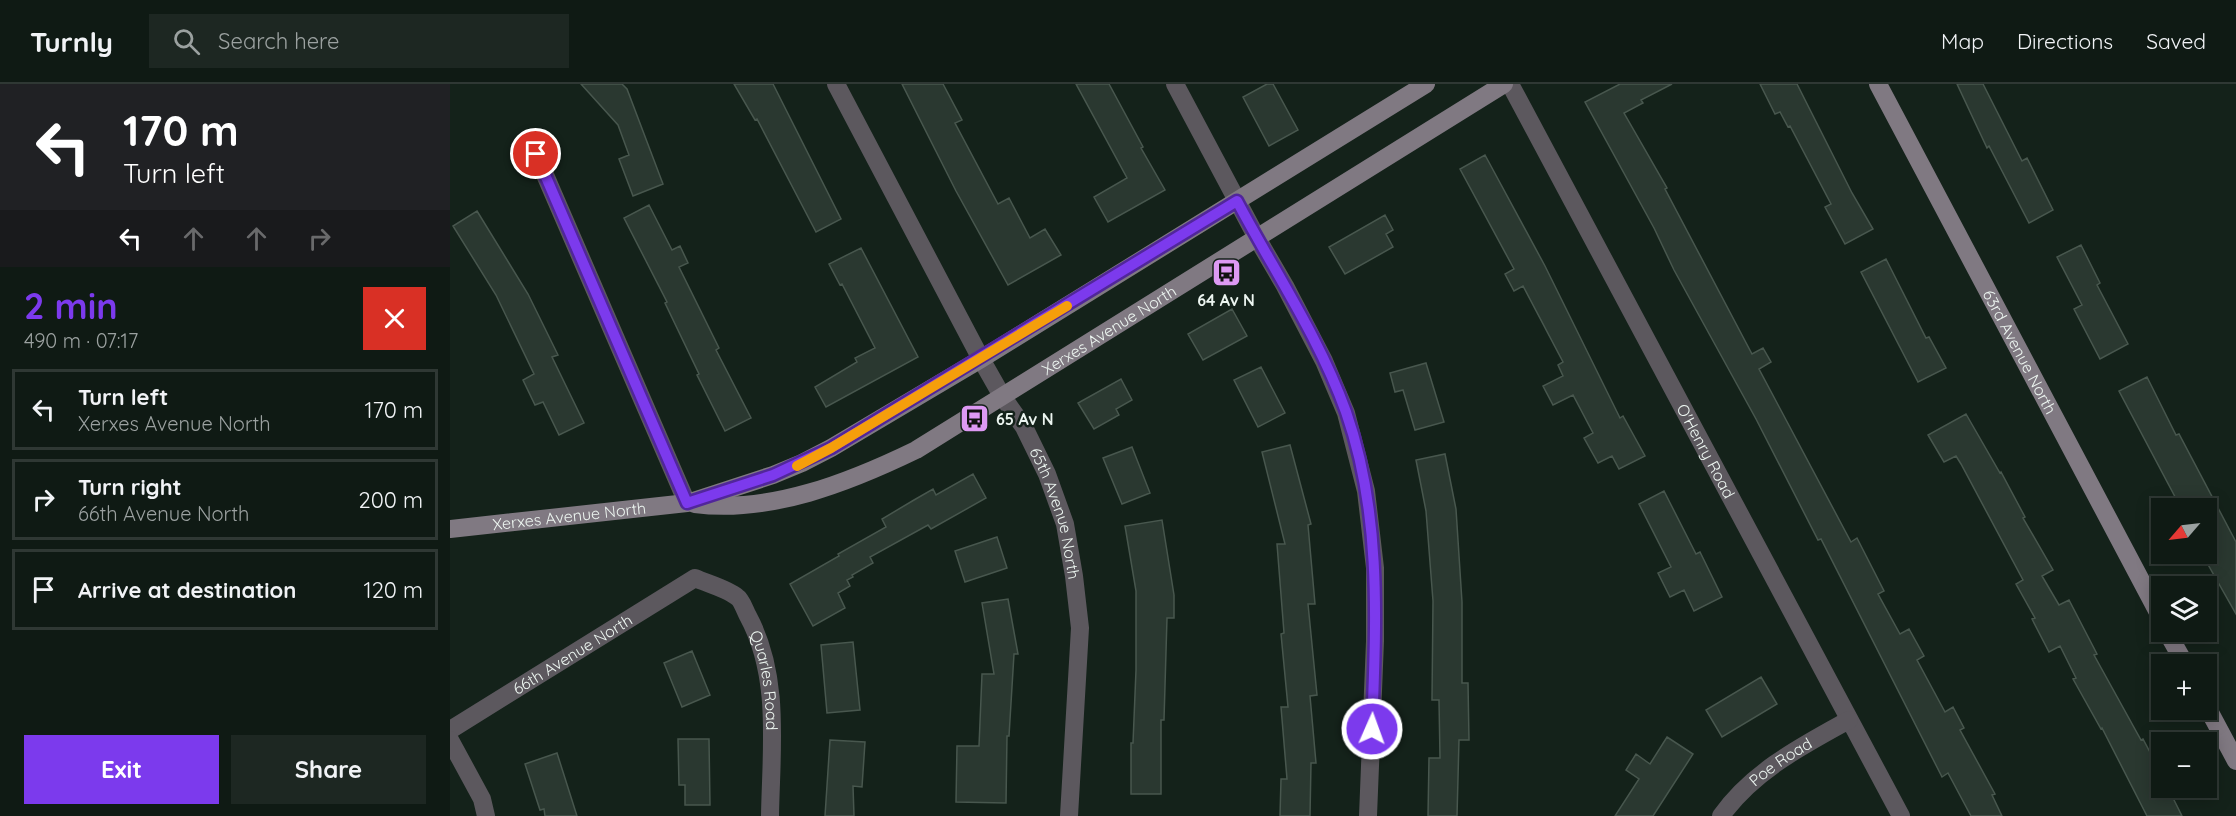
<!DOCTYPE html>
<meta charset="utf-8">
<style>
:root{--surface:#0f1a14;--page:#1d2722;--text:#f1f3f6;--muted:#9ba1a0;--line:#2f3834;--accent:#7c3aed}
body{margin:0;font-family:Quicksand,sans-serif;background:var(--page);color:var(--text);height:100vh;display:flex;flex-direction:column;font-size:22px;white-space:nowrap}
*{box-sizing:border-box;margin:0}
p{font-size:20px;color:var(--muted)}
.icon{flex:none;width:33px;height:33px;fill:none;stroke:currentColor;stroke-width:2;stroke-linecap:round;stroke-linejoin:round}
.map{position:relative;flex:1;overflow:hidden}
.sheet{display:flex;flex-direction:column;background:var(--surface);width:450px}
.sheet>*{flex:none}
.guide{background:#202124;color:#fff;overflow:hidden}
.needle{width:39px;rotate:242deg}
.fabs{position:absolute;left:1701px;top:414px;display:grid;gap:12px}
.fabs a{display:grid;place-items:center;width:66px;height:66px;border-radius:0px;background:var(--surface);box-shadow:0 3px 15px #0003,0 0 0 2px var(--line);font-size:30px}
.pin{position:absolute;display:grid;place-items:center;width:51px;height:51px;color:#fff;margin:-26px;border:3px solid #fff;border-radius:50%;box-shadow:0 2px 6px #0007}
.me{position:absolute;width:66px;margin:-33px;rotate:2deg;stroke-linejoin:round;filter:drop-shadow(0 0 4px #0008)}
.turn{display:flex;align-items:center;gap:21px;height:126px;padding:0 24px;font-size:27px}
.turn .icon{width:78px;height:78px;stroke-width:2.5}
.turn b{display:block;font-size:42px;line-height:51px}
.lanes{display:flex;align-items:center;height:57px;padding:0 24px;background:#0003;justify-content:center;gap:30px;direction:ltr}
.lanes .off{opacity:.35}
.round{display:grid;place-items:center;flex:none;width:63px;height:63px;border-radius:0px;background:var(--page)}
.overview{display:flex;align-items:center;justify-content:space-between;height:102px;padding:0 24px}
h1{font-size:36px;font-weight:700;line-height:45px;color:var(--accent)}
.cta{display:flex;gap:12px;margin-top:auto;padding:12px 24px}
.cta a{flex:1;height:69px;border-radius:0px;background:var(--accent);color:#fff;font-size:24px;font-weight:700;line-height:69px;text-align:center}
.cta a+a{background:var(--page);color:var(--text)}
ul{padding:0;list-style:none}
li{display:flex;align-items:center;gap:18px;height:81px;margin:0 12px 9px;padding:0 12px;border:3px solid var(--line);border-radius:0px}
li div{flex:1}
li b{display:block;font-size:22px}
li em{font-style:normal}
header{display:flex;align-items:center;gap:36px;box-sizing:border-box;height:84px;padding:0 30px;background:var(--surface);border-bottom:2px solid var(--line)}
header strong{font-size:28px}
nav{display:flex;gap:33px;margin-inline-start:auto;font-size:21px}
.search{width:420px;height:54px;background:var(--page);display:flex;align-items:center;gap:15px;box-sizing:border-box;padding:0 21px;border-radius:0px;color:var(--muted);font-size:22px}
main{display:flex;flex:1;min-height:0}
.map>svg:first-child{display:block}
.building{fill:#2a3830;stroke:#48574e;stroke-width:1.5}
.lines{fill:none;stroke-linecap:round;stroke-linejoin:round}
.street{stroke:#5c585e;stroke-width:18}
.secondary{stroke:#807982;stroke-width:18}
.route-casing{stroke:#51269a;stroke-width:15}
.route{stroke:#7c3aed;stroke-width:10}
.slow{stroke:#f59e0b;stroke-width:10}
.labels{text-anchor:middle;stroke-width:5;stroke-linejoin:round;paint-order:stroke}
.poi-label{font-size:16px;font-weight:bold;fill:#ecf5f0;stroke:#14221a}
.street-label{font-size:16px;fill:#ecf5f0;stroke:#14221a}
</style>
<header>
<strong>Turnly</strong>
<div class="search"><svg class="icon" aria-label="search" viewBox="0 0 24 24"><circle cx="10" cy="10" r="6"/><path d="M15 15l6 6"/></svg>Search here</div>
<nav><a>Map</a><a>Directions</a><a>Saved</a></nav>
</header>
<main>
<section class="sheet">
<div class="guide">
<div class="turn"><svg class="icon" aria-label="left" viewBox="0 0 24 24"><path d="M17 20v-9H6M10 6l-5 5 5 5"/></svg><div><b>170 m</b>Turn left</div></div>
<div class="lanes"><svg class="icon" aria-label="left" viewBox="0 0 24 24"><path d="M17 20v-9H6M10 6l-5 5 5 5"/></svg><svg class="icon off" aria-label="ahead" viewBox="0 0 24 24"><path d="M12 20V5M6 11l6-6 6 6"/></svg><svg class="icon off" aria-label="ahead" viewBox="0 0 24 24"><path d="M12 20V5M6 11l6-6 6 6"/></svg><svg class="icon off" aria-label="right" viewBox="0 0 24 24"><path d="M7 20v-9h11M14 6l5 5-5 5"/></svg></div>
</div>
<div class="overview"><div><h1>2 min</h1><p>490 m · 07:17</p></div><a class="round" style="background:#d93025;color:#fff"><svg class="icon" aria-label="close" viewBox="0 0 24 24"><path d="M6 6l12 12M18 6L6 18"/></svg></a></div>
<ul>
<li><svg class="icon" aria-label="left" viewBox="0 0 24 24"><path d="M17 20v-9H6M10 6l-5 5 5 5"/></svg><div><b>Turn left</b><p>Xerxes Avenue North</p></div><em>170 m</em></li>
<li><svg class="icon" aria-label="right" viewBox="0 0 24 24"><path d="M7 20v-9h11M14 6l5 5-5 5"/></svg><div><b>Turn right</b><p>66th Avenue North</p></div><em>200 m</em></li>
<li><svg class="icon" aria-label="arrive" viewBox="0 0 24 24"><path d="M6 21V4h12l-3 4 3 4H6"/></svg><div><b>Arrive at destination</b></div><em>120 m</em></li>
</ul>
<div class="cta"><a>Exit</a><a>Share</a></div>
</section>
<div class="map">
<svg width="1786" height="732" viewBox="0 0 1786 732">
<rect width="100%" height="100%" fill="#14221a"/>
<!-- building -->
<path class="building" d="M131 0H172L177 5 213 100 183 112 169 75 179 71 168 41Z
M284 0H323L391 135 366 148 307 35 305 36Z
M452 0H493L512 36 505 39 548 120 559 114 580 154 595 145 611 171 558 201 506 107Z
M626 0H659L693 63 691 64 715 106 658 138 644 113 677 94Z
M817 0H823L848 46 819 62 793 13Z
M1170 0H1222L1191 16 1193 19 1174 29 1217 104 1215 105 1302 270 1313 264 1321 278 1309 285 1401 458 1407 454 1434 507 1428 510 1450 550 1459 545 1474 572 1467 576 1495 628 1503 623 1514 644 1510 646 1545 710 1542 711 1552 732H1521L1498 689 1492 693 1371 455 1368 456 1306 335 1224 186 1204 144 1135 18Z
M1310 0H1347L1402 109 1423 145 1395 160 1375 123 1381 120 1340 42 1338 43 1330 28 1325 30Z
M1507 0H1533L1572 77 1577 74 1603 126 1579 139 1539 62 1537 64Z
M1035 71 1095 182 1170 334 1173 332 1195 372 1169 385 1162 372 1148 379 1134 354 1143 349 1123 311 1103 321 1093 302 1113 292 1108 281 1113 278 1073 202 1064 207 1055 190 1064 185 1010 85Z
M199 121 222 166 230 162 238 179 229 183 269 264 266 266 301 334 275 347 247 291 249 290 215 219 217 218 174 134Z
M27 127 78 210 108 271 102 273 134 339 109 351 93 318 85 321 73 296 84 290 46 211 3 142Z
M935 131 943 146 936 150 943 163 895 190 879 163Z
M1631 161 1650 199 1647 201 1678 260 1650 275 1624 225 1632 221 1607 173Z
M411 164 468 273 376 323 365 303 407 278 405 274 425 264 392 200 390 201 379 180Z
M1436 175 1476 254 1479 253 1496 284 1468 298 1411 188Z
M782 225 797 252 753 276 738 250Z
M976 279 994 338 965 346 953 306 945 308 940 289Z
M811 283 835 329 808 343 784 296Z
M1697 293 1726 351 1729 350 1786 458V530L1756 477V424H1731L1669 307Z
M671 295 682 316 666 325 669 331 644 345 628 319Z
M1516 330 1550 389 1551 388 1575 433 1573 434 1603 486 1592 492 1609 521 1619 516 1647 570 1644 571 1691 656 1693 655 1712 691V704H1718L1732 732H1697L1652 644 1651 645 1623 595 1626 594 1610 562 1599 568 1582 535 1585 534 1566 500 1573 496 1511 380 1506 372 1494 378 1478 351Z
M840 361 861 440 858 441 865 520H858L867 611 860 612 866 679H861L860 732H830L831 695H837L831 623H838L831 550 834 549 827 460H835L812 368Z
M682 363 700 409 672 420 653 374Z
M995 370 1006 425 1012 518V599H1018L1019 656H1009L1007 732H978L979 674H990L989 616H982L983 517 976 427 966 376Z
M523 390 536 414 481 445 478 441 420 473 423 479 402 491 403 493 397 496 400 502 388 509 395 524 363 542 340 500 389 472 388 470 436 443 432 435 464 416 483 405 486 411Z
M1214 407 1246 470 1250 468 1272 513 1244 527 1234 506 1220 513 1208 489 1221 483 1189 420Z
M712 436 724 511V534H717L714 636H711V710H681V659H683L686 586V507L675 442Z
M547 453 557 484 515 498 505 467Z
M558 515 568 570H564L559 652H557L556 719 506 718 507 662H529L532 590H544L532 519Z
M403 558 410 626 377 629 371 561Z
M242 567 260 611 232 623 214 579Z
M1311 593 1327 620 1272 653 1256 626Z
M1217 653 1243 670 1203 732H1165L1189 695 1176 686 1186 670 1200 680Z
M228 655H259L260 721H235V701H229Z
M380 656 415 658 412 703 403 702 404 732H375Z
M107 669 127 732H95L94 725 90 726 75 680Z"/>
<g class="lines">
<!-- street -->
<g class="street">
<path id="s1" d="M386 0 531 275 552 312 574 343 597 390 615 440 624 492 630 544 619 732"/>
<path d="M725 0 807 154 835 202 874 277 896 329 916 407 925 484V557L918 732"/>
<path id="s2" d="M1060 0 1451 732"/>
<path d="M86 70 237 419"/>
<path id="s3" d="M0 646 245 494C256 499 278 505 287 513 292 516 295 527 298 532 331 593 321 666 320 732"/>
<path d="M0 656 32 715 36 732"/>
<path id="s4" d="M1271 732C1303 687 1352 662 1399 636"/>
</g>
<!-- secondary -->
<g class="secondary">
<path id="s5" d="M1428 0 1712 536"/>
<path id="s6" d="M245 420C320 430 400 398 466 366L1054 0"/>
<path id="s7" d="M0 445 237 419 323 391 352 379 381 364 531 275 976 0"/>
<path d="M1717 548 1735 580"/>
<path d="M1756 621 1786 677"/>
</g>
</g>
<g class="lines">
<defs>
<path id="route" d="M86 70 237 419 323 391 381 364 787 117C824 187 869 253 896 328 932 430 926 539 922 645"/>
</defs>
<!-- route casing -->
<use href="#route" class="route-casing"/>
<!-- route -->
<use href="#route" class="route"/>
<!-- slow -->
<path class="slow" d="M347 382 381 364 617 222"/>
</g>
<!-- icons -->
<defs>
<symbol id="bus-square" viewBox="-11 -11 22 22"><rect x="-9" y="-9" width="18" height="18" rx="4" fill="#dd99f3" stroke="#14221a"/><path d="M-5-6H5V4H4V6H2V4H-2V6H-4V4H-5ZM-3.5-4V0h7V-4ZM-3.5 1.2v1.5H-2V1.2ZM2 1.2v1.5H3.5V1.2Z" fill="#111"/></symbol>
</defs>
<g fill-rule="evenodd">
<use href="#bus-square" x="760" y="172" width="33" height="33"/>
<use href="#bus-square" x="508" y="318" width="33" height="33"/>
</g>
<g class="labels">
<!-- poi labels -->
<g class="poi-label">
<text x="776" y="222">64 Av N</text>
<text x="546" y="341" text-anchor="start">65 Av N</text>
</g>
<!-- street labels -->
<g class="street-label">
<text dy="6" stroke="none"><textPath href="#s6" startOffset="458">Xerxes Avenue North</textPath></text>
<text dy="6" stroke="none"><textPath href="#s5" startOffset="303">63rd Avenue North</textPath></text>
<text dy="6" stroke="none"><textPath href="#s2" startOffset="416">O'Henry Road</textPath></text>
<text dy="6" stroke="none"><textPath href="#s1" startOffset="484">65th Avenue North</textPath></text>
<text dy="6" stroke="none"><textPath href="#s7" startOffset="120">Xerxes Avenue North</textPath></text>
<text dy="6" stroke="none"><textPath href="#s3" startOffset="144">66th Avenue North</textPath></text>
<text dy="6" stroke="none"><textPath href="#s3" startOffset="424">Quarles Road</textPath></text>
<text dy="6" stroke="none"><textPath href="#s4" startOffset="81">Poe Road</textPath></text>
</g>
</g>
</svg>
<div class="fabs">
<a><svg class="needle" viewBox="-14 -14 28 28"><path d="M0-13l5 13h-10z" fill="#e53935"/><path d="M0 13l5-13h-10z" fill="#9ba1a0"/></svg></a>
<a><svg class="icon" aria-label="layers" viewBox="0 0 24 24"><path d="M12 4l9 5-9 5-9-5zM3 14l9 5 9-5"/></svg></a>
<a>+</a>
<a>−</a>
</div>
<div class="pin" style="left:86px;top:70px;background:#d93025"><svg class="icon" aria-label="arrive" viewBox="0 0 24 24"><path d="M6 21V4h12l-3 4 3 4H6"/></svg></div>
<svg class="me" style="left:922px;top:645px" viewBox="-20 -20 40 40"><circle r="17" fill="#7c3aed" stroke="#fff" stroke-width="3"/><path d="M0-11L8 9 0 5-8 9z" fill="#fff"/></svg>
</div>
</main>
